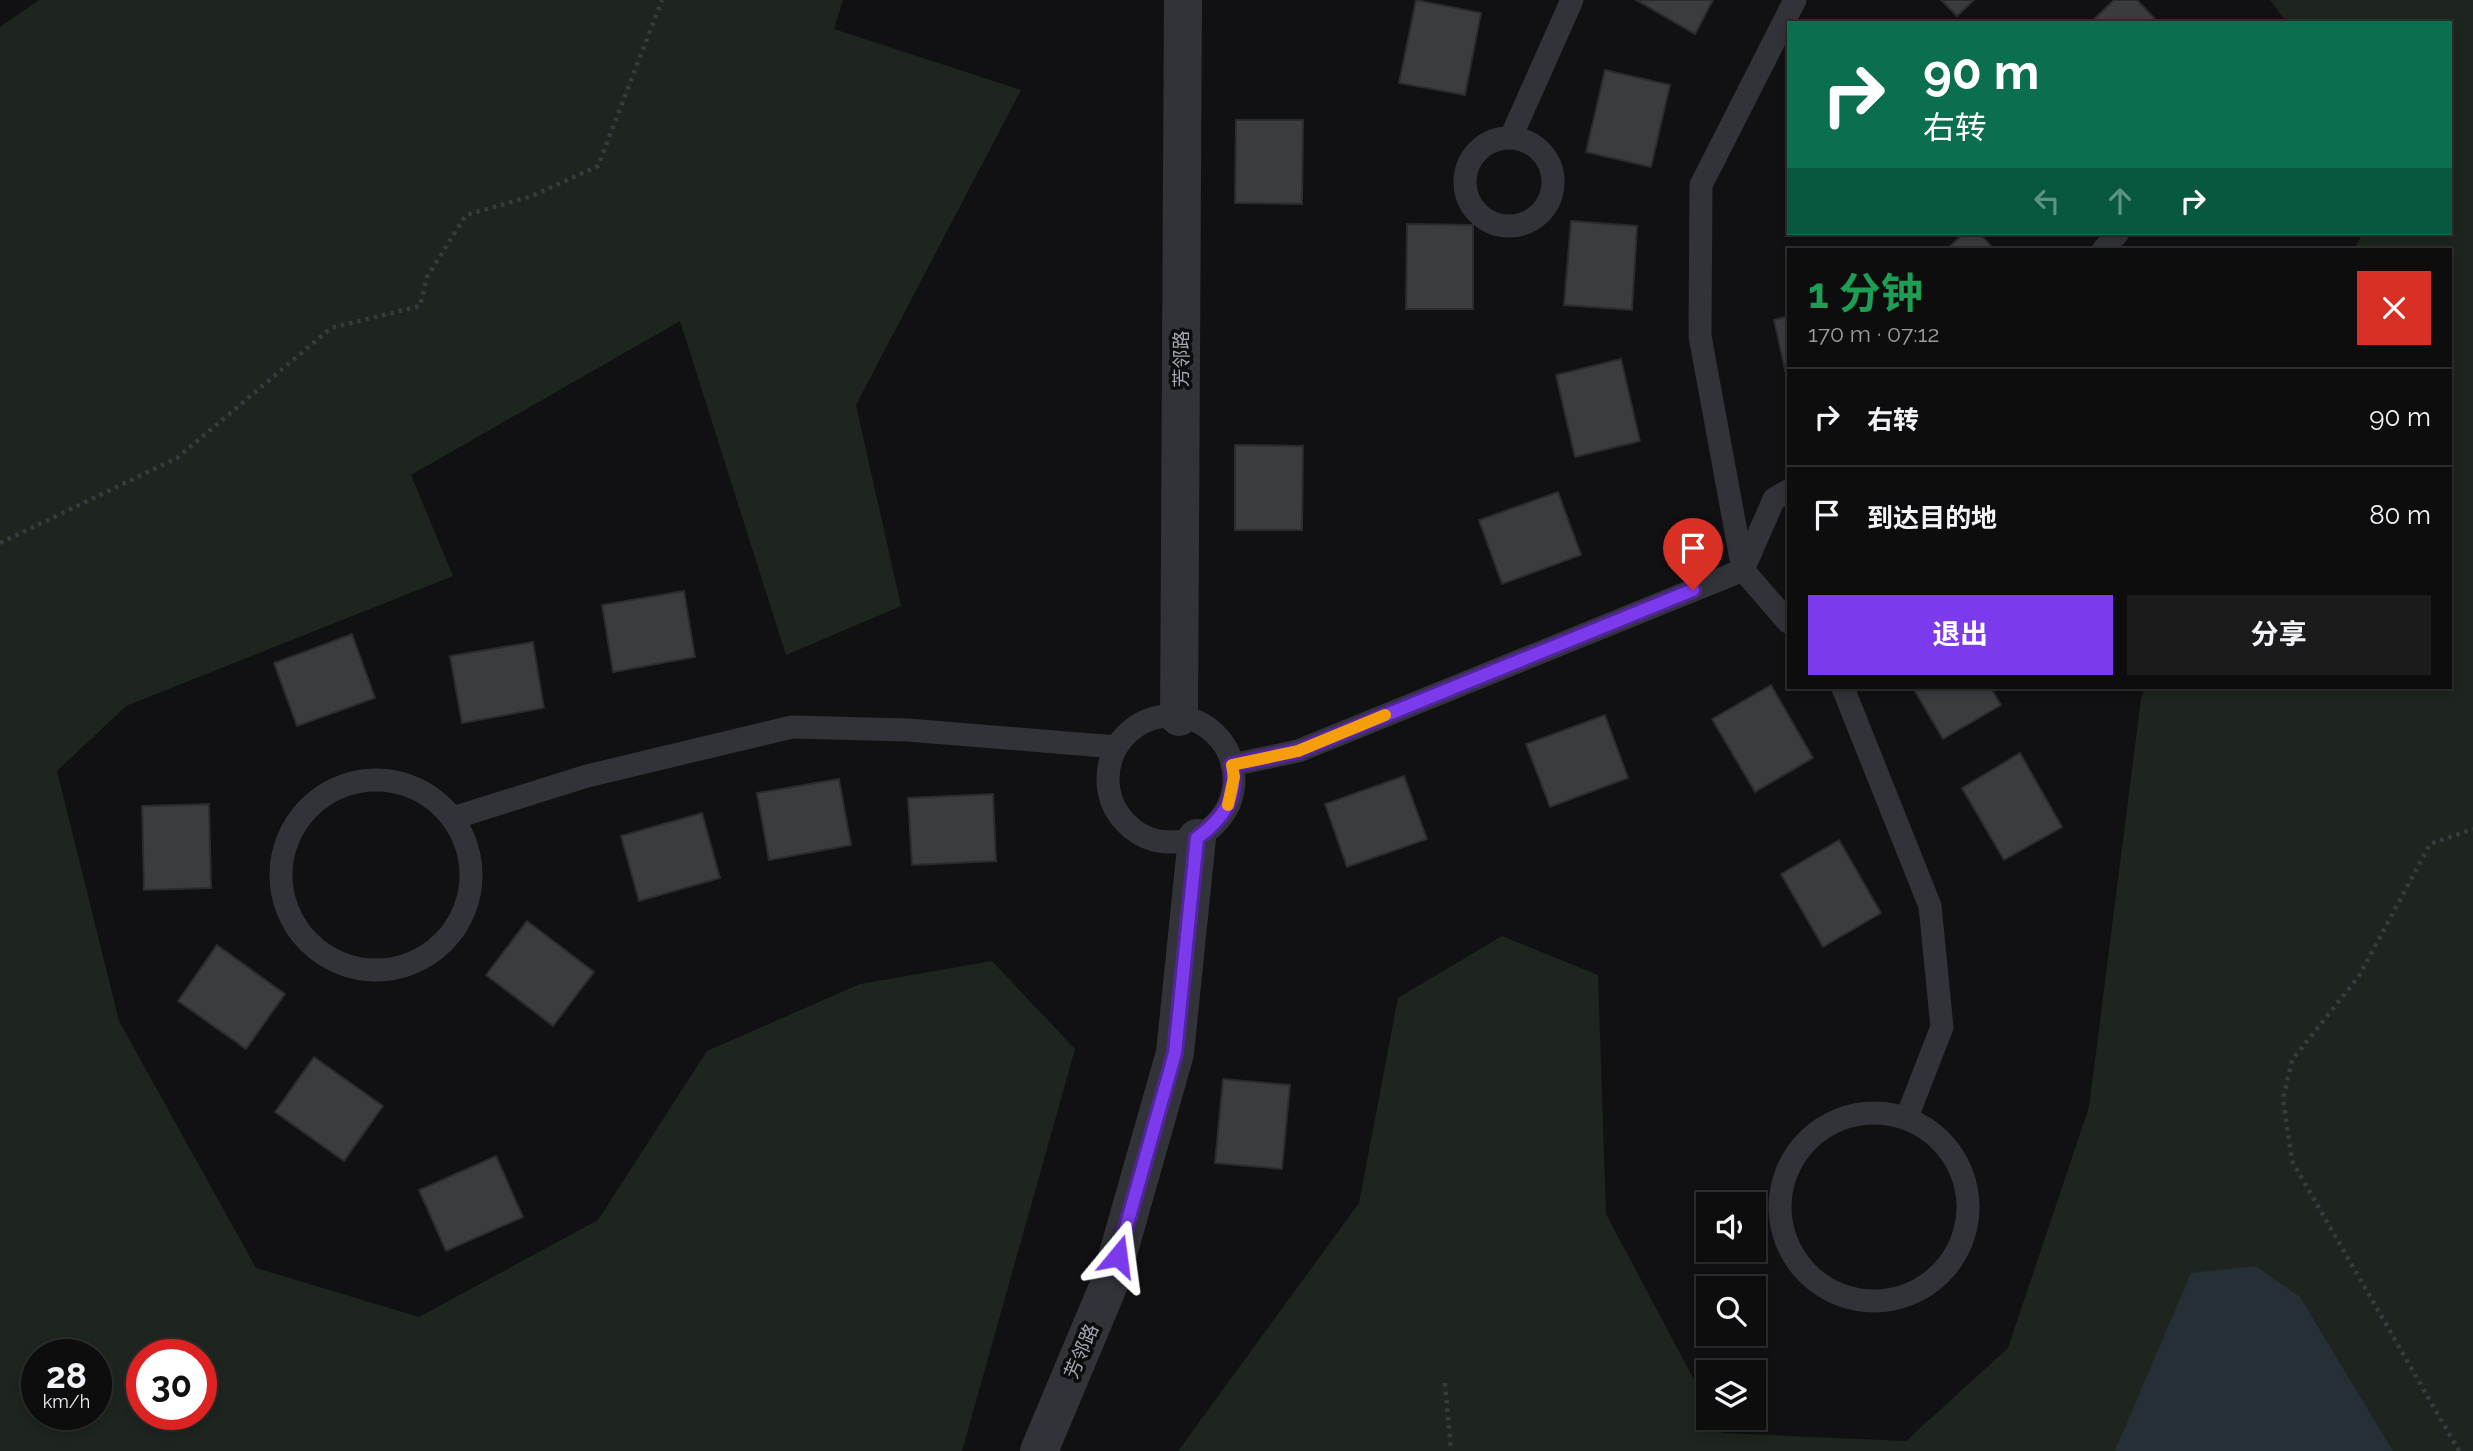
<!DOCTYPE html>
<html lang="zh">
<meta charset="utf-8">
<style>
:root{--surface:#0d0d0e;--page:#1b1b1c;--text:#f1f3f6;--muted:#9a9c9e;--line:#2d2d2e;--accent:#7c3aed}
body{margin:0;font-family:Raleway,"Noto Sans SC",sans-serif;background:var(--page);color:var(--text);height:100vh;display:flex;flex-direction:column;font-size:26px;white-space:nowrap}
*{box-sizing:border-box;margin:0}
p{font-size:23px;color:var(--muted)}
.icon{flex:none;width:38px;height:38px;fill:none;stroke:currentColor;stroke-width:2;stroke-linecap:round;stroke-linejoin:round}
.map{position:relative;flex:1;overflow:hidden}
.drawer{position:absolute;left:1787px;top:248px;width:665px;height:441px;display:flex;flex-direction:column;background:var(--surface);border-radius:0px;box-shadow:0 4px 10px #0003,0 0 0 2px var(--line)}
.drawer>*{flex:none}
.hud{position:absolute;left:1787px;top:21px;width:665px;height:214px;border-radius:0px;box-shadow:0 4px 10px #0003,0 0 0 2px var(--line);background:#0b6e4f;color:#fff;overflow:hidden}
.buttons{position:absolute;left:1696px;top:1192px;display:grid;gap:14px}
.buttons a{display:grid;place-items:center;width:70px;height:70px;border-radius:0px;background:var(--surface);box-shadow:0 4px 10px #0003,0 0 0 2px var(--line);font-size:35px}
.speed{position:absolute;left:21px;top:1339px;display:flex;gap:14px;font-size:35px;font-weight:700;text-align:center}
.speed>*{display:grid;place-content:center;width:91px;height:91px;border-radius:50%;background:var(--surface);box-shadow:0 4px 10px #0003,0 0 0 2px var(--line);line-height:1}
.speed small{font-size:18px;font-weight:400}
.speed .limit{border:10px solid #d22;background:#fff;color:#111}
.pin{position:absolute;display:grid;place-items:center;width:60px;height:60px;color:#fff;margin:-72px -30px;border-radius:50% 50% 50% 0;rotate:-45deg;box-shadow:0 0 7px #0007}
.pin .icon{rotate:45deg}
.me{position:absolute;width:77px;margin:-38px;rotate:16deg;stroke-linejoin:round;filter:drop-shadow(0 0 5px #0008)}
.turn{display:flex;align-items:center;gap:24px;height:147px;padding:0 21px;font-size:32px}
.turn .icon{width:91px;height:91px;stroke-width:2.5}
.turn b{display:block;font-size:49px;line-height:60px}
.lanes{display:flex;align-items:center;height:66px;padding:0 21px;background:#0003;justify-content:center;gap:35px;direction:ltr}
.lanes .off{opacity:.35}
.round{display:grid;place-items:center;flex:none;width:74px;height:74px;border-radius:0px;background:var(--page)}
.headline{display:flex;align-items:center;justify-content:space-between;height:119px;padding:0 21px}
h1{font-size:42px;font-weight:700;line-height:52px;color:#1e9e55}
.cta{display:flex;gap:14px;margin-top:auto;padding:14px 21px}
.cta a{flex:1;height:80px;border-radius:0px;background:var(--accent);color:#fff;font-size:28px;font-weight:700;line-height:80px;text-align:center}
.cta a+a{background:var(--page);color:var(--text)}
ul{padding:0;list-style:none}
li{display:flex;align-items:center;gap:21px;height:98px;padding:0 21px;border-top:2px solid var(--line)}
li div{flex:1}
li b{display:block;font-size:26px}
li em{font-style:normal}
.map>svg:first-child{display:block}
.green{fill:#1d251e;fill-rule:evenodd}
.water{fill:#272f36}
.building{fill:#3b3c40;stroke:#2b2b2f;stroke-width:2}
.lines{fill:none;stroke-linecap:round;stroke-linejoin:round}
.path{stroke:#383a3f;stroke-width:4.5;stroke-dasharray:3.5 5;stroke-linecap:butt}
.lane{stroke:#323338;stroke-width:23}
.street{stroke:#323338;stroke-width:38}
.route-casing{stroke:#51269a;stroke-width:18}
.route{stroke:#7c3aed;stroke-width:12}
.slow{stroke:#f59e0b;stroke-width:12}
.labels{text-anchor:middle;stroke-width:7;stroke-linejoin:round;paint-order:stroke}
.street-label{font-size:19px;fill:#a2a7b3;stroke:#0c0c0d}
</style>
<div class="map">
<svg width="2473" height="1451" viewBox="0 0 2473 1451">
<rect width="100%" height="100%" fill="#111113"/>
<!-- green -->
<path class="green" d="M39 0H843L834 29 1021 90 856 405 901 606 786 655 680 321 411 475 453 576 126 706 57 771 119 1021 256 1268 419 1317 598 1220 707 1051 860 984 992 961 1075 1049 962 1451H0V27ZM37 1354H96V1414H37ZM142 1354H201V1414H142Z
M2270 0H2473V1451H1178L1359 1203 1398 998 1502 936 1598 975 1606 1214 1708 1406V1418H1714L1722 1433 1906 1441 2008 1348 2089 1107 2141 699 2145 688H2450V250H2353L2363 233H2450V23H2287Z"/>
<!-- water -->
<path class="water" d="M2256 1266 2300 1297 2393 1451H2115L2191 1273Z"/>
<!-- building -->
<path class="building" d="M1416 0 1481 13 1465 95 1399 83Z
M1636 0H1713L1695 34Z
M1941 0H1974L1957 16Z
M2114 0H2137L2159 23H2090Z
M1605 70 1670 85 1651 167 1586 152Z
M1236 120H1303L1302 204 1235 203Z
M1571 221 1637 226 1632 310 1564 305Z
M1407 224 1473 225V309H1406Z
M1964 233H1979L1995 250H1946Z
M1788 316V383L1774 320Z
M1621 359 1640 441 1575 457 1556 375Z
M1235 445 1303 446 1302 530H1235Z
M1558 492 1581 555 1502 584 1479 520Z
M684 591 695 657 613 672 602 605Z
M352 634 375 698 297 726 274 663Z
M533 642 544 708 462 723 450 656Z
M1771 685 1813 758 1755 792 1712 719Z
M1913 688H1991L2001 705 1943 739Z
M1605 715 1628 778 1550 807 1526 744Z
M2020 753 2062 827 2004 860 1962 788Z
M1404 776 1427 839 1347 867 1325 804Z
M839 779 851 845 769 860 757 793Z
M993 794 996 861 912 865 908 798Z
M209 804 211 888 144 890 142 806Z
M702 813 720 878 639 901 621 836Z
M1839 840 1881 913 1823 947 1781 874Z
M527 921 594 972 553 1026 486 975Z
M217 945 285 994 246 1049 178 1001Z
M314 1057 383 1106 344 1161 275 1112Z
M1223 1079 1290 1085 1282 1169 1215 1163Z
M496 1156 523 1217 446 1251 419 1190Z"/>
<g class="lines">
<!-- path -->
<path class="path" d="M0 543 177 458 331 328 420 306 427 277 466 215 532 196 598 166 662 0
M1445 1383 1451 1451
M2459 1451 2292 1161 2283 1099 2292 1060 2359 976 2430 844 2473 829"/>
<!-- lane -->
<path class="lane" d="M1511 137 1572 0
M1465 182a44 44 0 1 1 88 0a44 44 0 1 1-88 0Z
M2103 250 2118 233
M1788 491 1774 499 1743 570 1788 622
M1843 688 1930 906 1942 1027 1907 1117
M1108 779a63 63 0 1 1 126 0a63 63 0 1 1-126 0Z
M1232 765 1298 751 1743 570 1700 336 1701 185 1795 0
M281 875a95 95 0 1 1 190 0a95 95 0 1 1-190 0Z
M453 818 587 776 792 727 908 730 1116 747
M1780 1207a94 94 0 1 1 188 0a94 94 0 1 1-188 0Z"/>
<!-- street -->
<path class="street" d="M1179 717 1183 0
M1039 1451 1110 1282 1175 1053 1197 838"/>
</g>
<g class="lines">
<defs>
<path id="route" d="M1118 1256 1175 1053 1197 838C1223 819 1238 798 1232 765L1298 751 1693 590"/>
</defs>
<!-- route casing -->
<use href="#route" class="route-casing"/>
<!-- route -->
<use href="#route" class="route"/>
<!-- slow -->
<path class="slow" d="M1228 805 1234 777 1232 765 1298 751 1385 715"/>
</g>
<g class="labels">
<!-- street labels -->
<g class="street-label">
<text transform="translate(1181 359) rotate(-90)" y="7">芳邻路</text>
<text transform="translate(1081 1351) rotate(-67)" y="7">芳邻路</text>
</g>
</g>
</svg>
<div class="buttons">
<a><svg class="icon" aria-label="sound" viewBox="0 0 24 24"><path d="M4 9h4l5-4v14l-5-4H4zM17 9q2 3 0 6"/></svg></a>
<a><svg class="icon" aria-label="search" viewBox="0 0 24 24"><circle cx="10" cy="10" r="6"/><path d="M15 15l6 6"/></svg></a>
<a><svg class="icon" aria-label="layers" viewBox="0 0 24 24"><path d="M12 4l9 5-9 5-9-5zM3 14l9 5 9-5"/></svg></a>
</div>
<div class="speed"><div>28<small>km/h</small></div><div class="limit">30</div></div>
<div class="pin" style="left:1693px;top:590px;background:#d93025"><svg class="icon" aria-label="arrive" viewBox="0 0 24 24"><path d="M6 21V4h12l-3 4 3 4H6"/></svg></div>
<svg class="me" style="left:1118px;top:1256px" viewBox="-20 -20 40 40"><path d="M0-17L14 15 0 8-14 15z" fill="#7c3aed" stroke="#fff" stroke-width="4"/></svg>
<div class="hud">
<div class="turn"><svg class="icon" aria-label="right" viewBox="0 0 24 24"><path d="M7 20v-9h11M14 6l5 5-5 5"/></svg><div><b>90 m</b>右转</div></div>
<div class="lanes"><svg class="icon off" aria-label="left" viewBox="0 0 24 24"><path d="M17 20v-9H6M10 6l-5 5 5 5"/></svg><svg class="icon off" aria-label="ahead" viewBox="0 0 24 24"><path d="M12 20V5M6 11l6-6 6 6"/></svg><svg class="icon" aria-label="right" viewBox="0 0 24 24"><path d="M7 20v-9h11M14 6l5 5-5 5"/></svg></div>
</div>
<section class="drawer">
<div class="headline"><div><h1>1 分钟</h1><p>170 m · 07:12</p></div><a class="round" style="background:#d93025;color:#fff"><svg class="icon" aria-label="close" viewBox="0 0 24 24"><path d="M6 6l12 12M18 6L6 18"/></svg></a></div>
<ul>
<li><svg class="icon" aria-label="right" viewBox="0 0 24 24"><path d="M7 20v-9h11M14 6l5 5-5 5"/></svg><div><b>右转</b></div><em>90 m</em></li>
<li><svg class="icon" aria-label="arrive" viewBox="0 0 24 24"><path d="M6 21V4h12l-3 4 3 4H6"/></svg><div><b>到达目的地</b></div><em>80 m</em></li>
</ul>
<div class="cta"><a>退出</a><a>分享</a></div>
</section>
</div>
